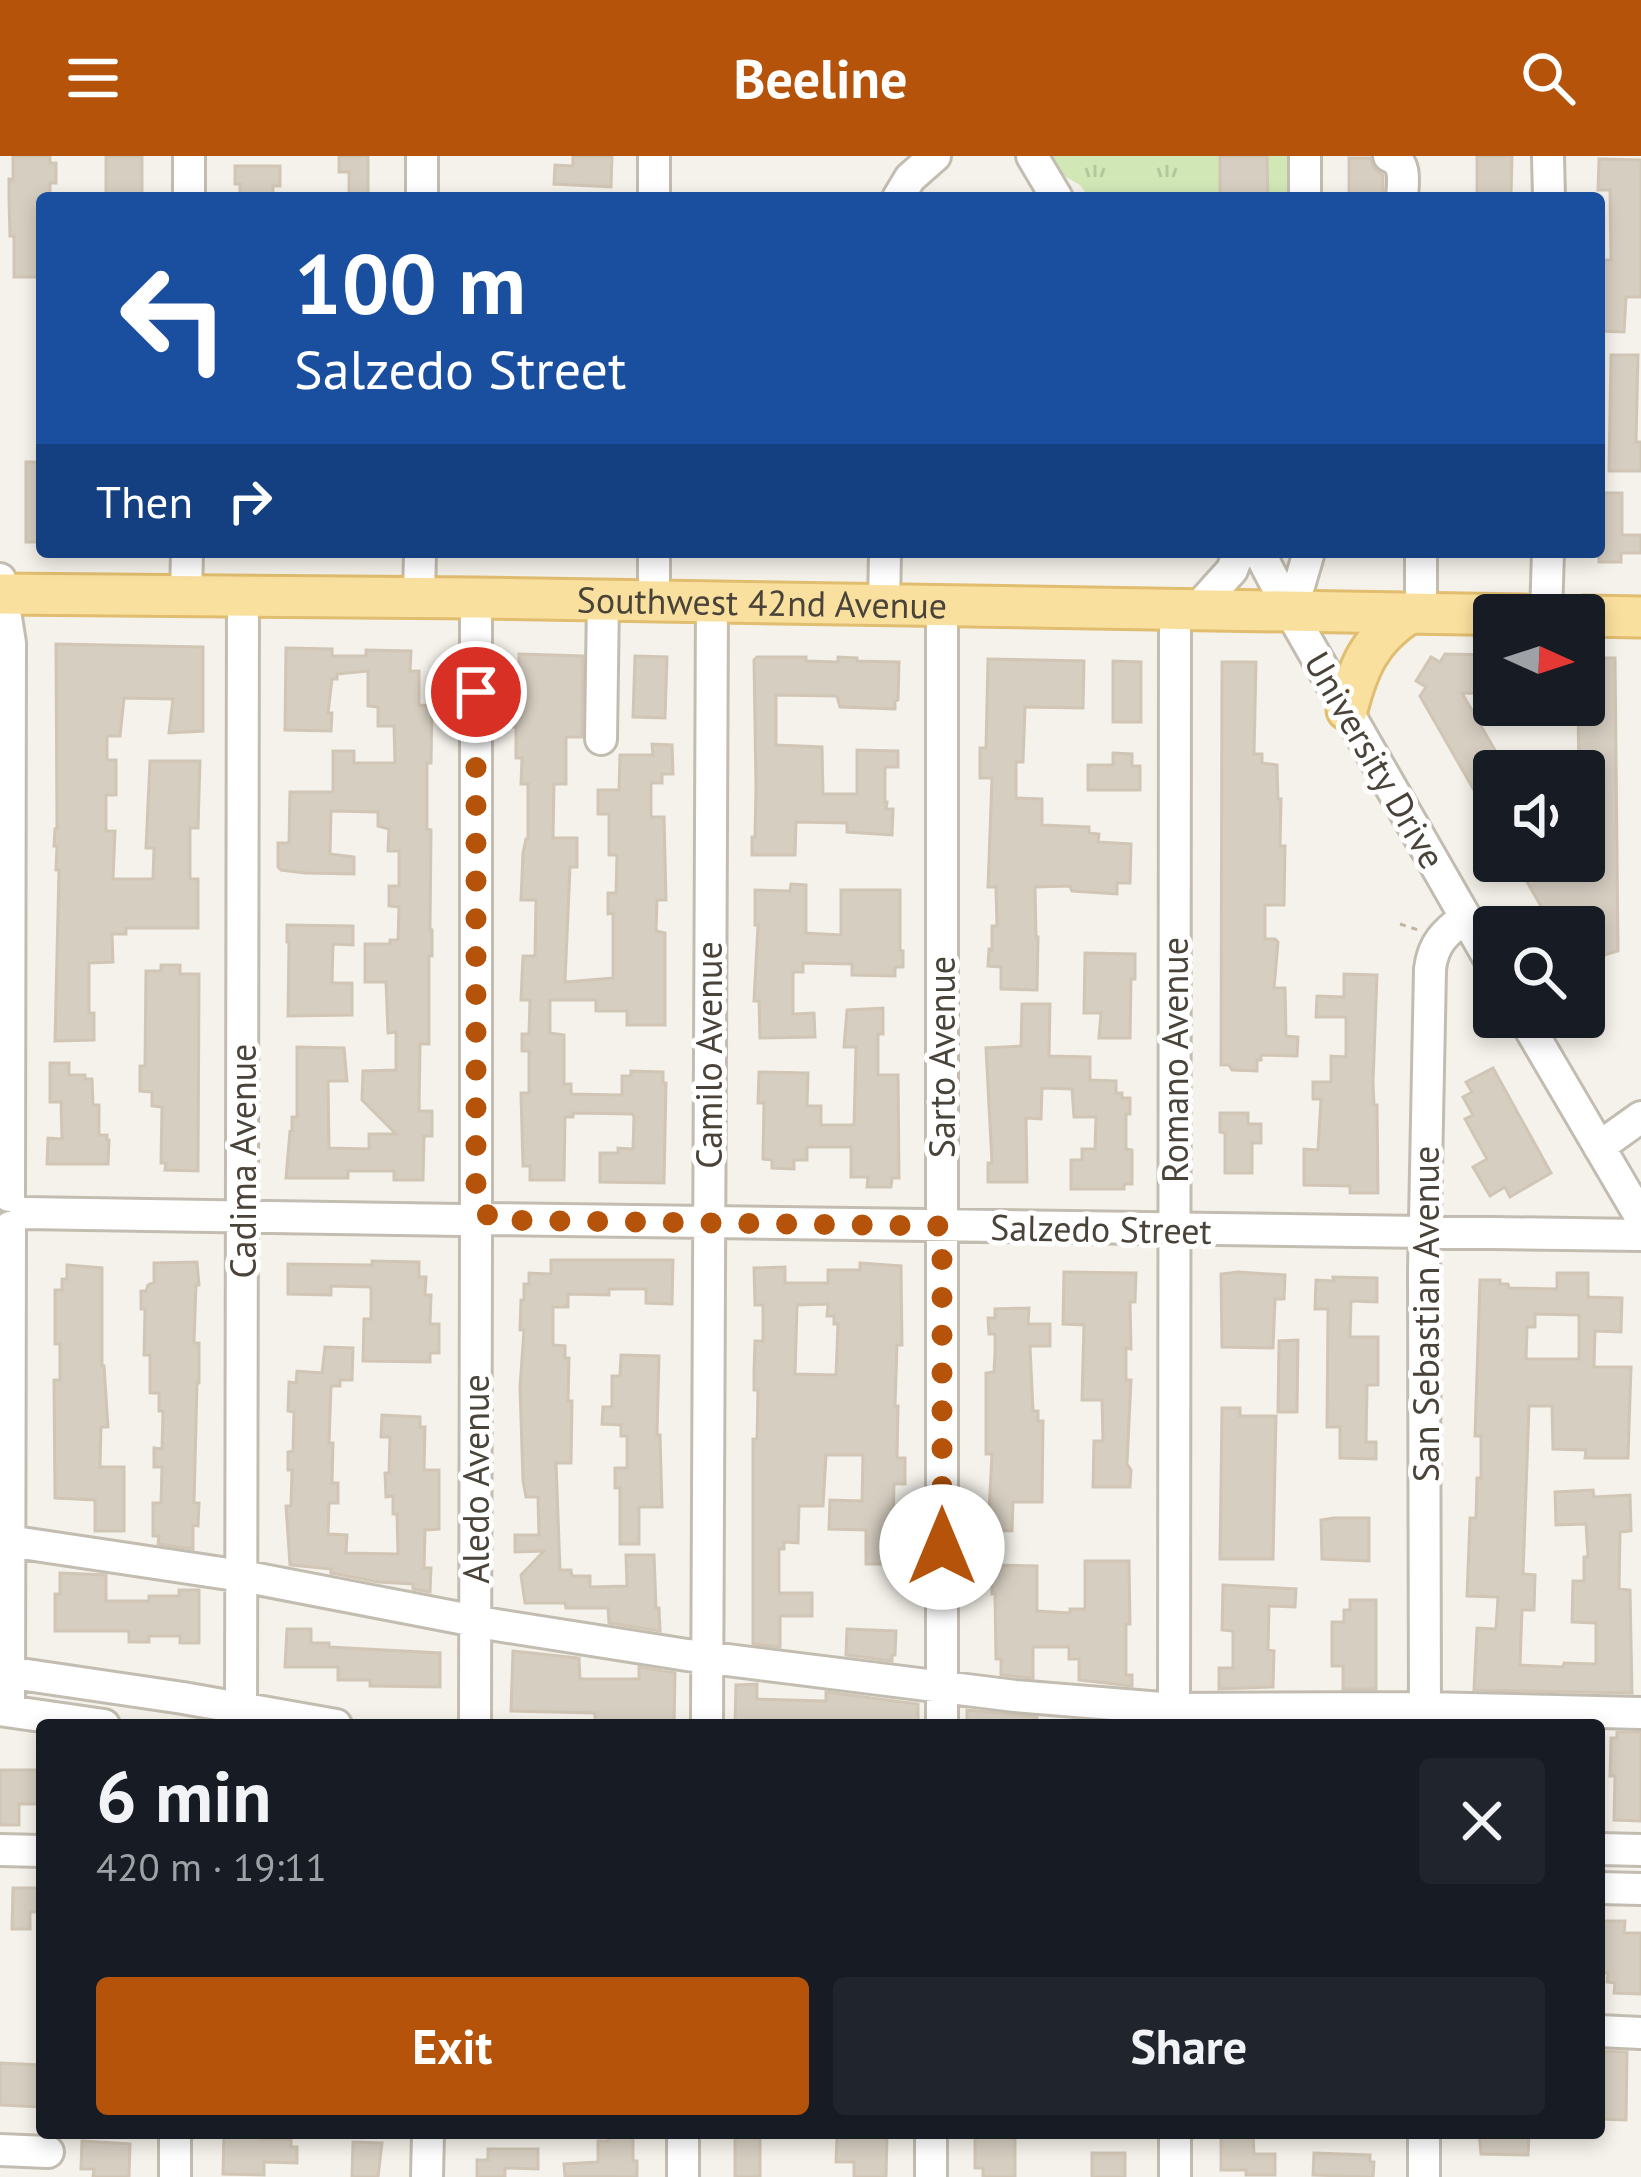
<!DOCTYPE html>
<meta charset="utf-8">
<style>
:root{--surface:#171b24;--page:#20242c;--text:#f1f3f6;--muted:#9ea1a6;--accent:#b45309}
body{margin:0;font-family:"PT Sans",sans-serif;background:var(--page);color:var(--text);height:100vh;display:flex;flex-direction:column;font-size:45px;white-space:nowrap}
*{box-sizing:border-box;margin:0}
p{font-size:39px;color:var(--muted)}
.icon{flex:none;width:66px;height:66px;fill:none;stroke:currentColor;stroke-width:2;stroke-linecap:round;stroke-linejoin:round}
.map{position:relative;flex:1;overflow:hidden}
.sheet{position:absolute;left:36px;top:1563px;width:1569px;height:420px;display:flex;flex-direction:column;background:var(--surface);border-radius:12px;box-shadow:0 6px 18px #0003}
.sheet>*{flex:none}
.banner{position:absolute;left:36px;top:36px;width:1569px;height:366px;border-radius:12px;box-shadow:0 6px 18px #0003;background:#1a4fa0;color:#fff;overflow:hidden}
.needle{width:78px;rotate:93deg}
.tools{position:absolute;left:1473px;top:438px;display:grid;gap:24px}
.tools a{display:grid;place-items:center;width:132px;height:132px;border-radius:12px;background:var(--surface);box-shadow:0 6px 18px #0003;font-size:60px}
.pin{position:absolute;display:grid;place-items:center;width:102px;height:102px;color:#fff;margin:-51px;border:6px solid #fff;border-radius:50%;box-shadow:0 3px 12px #0007}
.me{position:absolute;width:132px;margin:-66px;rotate:0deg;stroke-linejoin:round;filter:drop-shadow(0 0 9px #0008)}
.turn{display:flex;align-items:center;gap:42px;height:252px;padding:0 60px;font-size:54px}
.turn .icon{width:156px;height:156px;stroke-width:2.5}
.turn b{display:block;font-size:84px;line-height:102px}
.then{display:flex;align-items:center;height:114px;padding:0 60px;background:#0003;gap:24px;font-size:45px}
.round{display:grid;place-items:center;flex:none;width:126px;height:126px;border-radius:12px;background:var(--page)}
.overview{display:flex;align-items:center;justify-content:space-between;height:204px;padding:0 60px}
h1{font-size:72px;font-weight:800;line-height:90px}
.button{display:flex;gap:24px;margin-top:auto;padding:24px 60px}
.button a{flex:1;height:138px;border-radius:12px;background:var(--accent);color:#fff;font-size:48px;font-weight:800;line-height:138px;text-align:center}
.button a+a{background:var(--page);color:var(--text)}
header{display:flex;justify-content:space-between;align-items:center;height:156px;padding:0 60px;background:var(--accent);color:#fff;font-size:54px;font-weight:800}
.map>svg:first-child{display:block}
.park{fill:url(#park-tufts)}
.building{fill:#d6cec1;stroke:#d1c6b5;stroke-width:3;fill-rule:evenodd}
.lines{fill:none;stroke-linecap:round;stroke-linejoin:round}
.minor-casing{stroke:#c3bdb1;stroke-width:36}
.major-casing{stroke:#e0bd6f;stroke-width:45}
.path{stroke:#c2b5a0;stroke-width:3;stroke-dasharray:6 6;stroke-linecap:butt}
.minor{stroke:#fff;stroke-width:30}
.major{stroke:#fae09f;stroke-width:39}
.route{stroke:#b45309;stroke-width:21;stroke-dasharray:0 37.8}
.labels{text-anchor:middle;stroke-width:10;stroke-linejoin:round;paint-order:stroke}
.street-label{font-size:36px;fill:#494339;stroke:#fff}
</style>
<header><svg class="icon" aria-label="menu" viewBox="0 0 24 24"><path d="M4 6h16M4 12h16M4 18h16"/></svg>Beeline<svg class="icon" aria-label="search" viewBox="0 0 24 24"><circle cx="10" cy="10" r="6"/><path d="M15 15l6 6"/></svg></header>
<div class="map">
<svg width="1641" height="2021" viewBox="0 0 1641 2021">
<defs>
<pattern id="park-tufts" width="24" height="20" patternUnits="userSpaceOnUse" patternTransform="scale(3)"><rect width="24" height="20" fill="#d1e7b6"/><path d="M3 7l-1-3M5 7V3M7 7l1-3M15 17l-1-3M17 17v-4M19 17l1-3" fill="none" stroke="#b5c79d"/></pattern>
</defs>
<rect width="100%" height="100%" fill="#f5f2eb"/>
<!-- park -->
<path class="park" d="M1046 0H1293V42H1089L1080 29 1057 16Z"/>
<!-- building -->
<path class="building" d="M13 0H50V7H56V27H50V42H42V121H14V80H10L9 43V23L13 24Z
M106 0H142V42H106Z
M339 0H368V42H349V16H339Z
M573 0H612L611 31 554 28 555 9 573 10Z
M1220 0H1267L1268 42H1220Z
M1477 0H1512L1511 42H1477Z
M1349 2H1370L1374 12 1383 19V42H1349Z
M1599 3 1641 4V141H1626L1624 176 1599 175V104H1611L1610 34H1598Z
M235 10H280V30H273V42H240V28H235Z
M1611 199H1638L1636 286H1641V315H1609Z
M26 306H42V386H26Z
M1599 337H1622V379H1641V397H1621V406H1599Z
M56 488 203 491V575L169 577 173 543 124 542 120 580H107V604H116V639H106V675H115L113 723H153L154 692H146L150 605H200L198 672H190V723H198V772H126V778H112L113 806 89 807V857H94V884L55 885 59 714H56L57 690H54L55 673H57Z
M286 492 332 493V500H366V494L411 495 410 515H419V549L432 550 431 607H427V673L431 674 430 774H432V800H429V888H420L419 955H432V980H424L423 1024H394V1015H348V1022H286L290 975 292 974V961H297V891L344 892 347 925H328L329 992 369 993V978H396L362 944 363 915 396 914V876L388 877 386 826H365V788H390V784H398L399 751 389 750V730H399V695H388L389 673 378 670V656L331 655 330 698 354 701V718L305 717 281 714 278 711V687H289L290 636H333V595H354V607H395L394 570H378V551L368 550V515L337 518V523H332L328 557H332L331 575 285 574Z
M519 498 583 500 582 581H566V628H554L553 682H577V711H570L565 826 613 822V757L608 758V737H616L617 699H609V658H598V634H619L620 599H653L652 588 672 589 673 618H662V627H651V661H664L666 744H657L656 775 665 777V869H627V855H596V844H550V877L564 879V928H571V938L622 939V920H631V915L663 916V927H666L664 1027 600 1026V997H618V992L633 993 634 961 632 958 573 957V961H565L564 1024H530V1010H523L521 937H529V895H522V878H529L530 844H521L523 800H535L536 744H521L523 697 526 683H528V628H521L522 602H516V571H513L516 508H519Z
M1445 498 1494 499V538L1462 537 1507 615H1494V669L1420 540 1426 531 1416 525 1431 501 1440 506Z
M635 500 667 501 665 562 633 561Z
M757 501H806V505L838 506V501L857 502V505L899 506 898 544 895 545V553L840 551 837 540 776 539V589L822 591 823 638H857V594L898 595V611H885V646H887L886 653H893L892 679 847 676V667L796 666 795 699H752V681H755L756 631 754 504Z
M1584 502H1615L1618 795 1584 805V771H1553L1515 705H1584V615H1579L1578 549H1584Z
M988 503 1084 505 1083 552 1025 551 1023 606H1016V642L1042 643V669L1089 671V677L1099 678 1098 686 1131 688 1130 727H1117V738L1072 735 1070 730 1035 731 1036 781H1038L1037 834 1001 833V811L988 810 989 793 992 794V770H997L996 731H988L992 622H980V592H986Z
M1113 505 1141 506V566H1113Z
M1222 506H1256L1254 598H1262V607L1277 609 1278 643H1281L1280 690H1285L1284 749H1265V783H1275L1278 786 1274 832H1285L1286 880 1298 881 1297 900 1261 899V904H1257V915L1232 914 1229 909H1221Z
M1113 597 1132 598V610H1140V634H1088V609H1113Z
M791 728 806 729V777L841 779V734H900V795H903V811H895V820L852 819V808L803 807V816H793V858L814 857 815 881 760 882 759 845H754L758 769H755V734L790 735Z
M287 769 353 770V789L333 788 332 827H352V859L288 860 289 786H287Z
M1085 797 1135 798V823H1131L1130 882H1099L1101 857H1084Z
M161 809H180V818H199L198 1015 165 1014 166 1007H161L162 951 152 950V936L140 935V910H145L146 815H161Z
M1344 818 1377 819 1373 926 1374 949H1377L1378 1037H1350V1030L1304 1029V993L1318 994 1321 943H1313V926H1331V900L1346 901V861H1316L1317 840 1344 841Z
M1022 848H1050L1049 900 1090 901V924L1116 925V937H1122V942H1130V958H1126V993L1132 994V1028H1124V1033H1071V1004H1082V993H1095L1096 961H1074L1072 933 1042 932 1041 963 1026 962 1027 1026H988V1007H992L986 892 1021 890Z
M883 852V878H878V919H898L899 1022H892L891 1031H867L868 1021H851V991H807V1004H794V1013L772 1012V1004L763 1003 764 947H758L759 916 808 917 807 950H821V969H854L856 891H844L847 854Z
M50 907H69V919H85V923H92L93 949H99V979H107V984H109L108 1008H47L48 982 62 983 61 946H50Z
M1493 912 1551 1017 1510 1041 1505 1031 1490 1040 1473 1011 1487 1003 1465 963 1473 959 1463 941 1472 936 1466 926Z
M1220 957H1248V968H1261V987H1252V1017H1225V977L1220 976Z
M551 1104H673L672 1148 646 1147V1133H609V1139L568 1138V1151H553V1189L565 1190V1202H569L568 1245H572L571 1307H556L560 1414H571L572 1420H590V1431L627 1430 626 1399H654L656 1452H659L660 1475 609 1467 608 1452H566L565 1447H525L521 1419 544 1395 515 1396V1379H539L538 1341H526L523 1325 520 1231 524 1174H520L521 1144H524V1128H529V1117L551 1118Z
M372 1105 419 1106V1121H426L425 1139H431L430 1168H439V1197H430V1206L363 1205 364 1163H371V1131L331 1130V1139L288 1138V1108L372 1109Z
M197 1106 199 1129H196L194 1187H199V1227H197L194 1347H199L198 1370 193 1369V1393L158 1388 159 1380H153V1347H161L162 1311H154V1292L162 1293 163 1255H159V1237H150V1199H144L145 1153H141V1135H146L148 1129 154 1126V1107Z
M860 1107 901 1110 902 1189H897L895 1250H898L897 1302H905V1328H894L893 1370H896V1386H900L899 1408H866V1374L829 1373 830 1344 862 1345 863 1299H826L823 1350H799L798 1387 784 1386V1393H779V1437H812V1460H780V1491L753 1488V1283H757L758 1234H754V1217L755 1185H763V1149H755L754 1112 785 1111V1127H828V1114H860ZM828 1148 827 1160H834V1168H838L836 1219 795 1218 797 1149Z
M67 1109 102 1112V1210H104L108 1271H101L100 1311H124V1375H95V1344L55 1342 54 1224H60V1188H55V1134H62V1123H67Z
M1064 1116 1136 1117 1135 1146H1130L1131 1193 1126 1192V1224H1131L1127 1308 1131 1314 1130 1331H1093L1094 1285H1103L1102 1244H1082L1084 1169 1063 1168Z
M1238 1116 1285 1119 1284 1143H1275L1273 1192 1222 1191 1221 1118Z
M1557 1117H1588V1141L1622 1142 1621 1176 1595 1175 1594 1211H1631L1628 1302H1585L1586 1294 1553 1293 1552 1250H1529L1523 1418 1535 1419 1534 1454H1522L1520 1509 1563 1511 1564 1507 1596 1508V1467L1572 1466 1573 1425H1584V1401H1588L1586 1368 1556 1369 1555 1336 1593 1334 1594 1341 1630 1339 1631 1375 1620 1376 1619 1433 1630 1434 1632 1537 1474 1534 1477 1472 1496 1473 1498 1441 1467 1440 1470 1362H1476L1477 1322H1481V1280H1475L1480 1124H1500V1128H1508L1509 1132 1557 1133ZM1535 1158 1579 1159V1203H1526L1527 1171H1535Z
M1333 1121 1377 1122V1146L1351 1145 1350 1181H1378V1229H1367L1366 1286H1376V1303L1340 1302V1271H1327L1328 1153H1315L1316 1124 1334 1125Z
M1029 1152 1028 1168H1050V1190H1030L1033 1255H1038V1265H1043L1042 1346H1013L1012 1375 988 1374 992 1298H986V1217L994 1216 995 1197V1178H989L988 1162H995V1153Z
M1298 1184 1297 1256H1278L1279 1185Z
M325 1191 353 1192 352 1224H340V1230H331L329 1287H333L332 1327H338V1347H329L328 1378 347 1379 346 1397 398 1398 397 1358H393V1340L386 1341 385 1317H389L390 1281H381L382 1259 420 1261V1271H425L424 1314H439V1373L425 1374 424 1412H431L430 1436 413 1433V1428L378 1426 331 1417V1413L290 1409 286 1350H291L292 1314H288V1296L293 1295 294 1256 288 1255 289 1226 296 1227 297 1215 322 1217Z
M621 1199 659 1200 657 1279H660L662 1351H639V1388H620V1332H615V1312H627V1280H621V1269L602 1268 603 1251H612V1220H620Z
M1222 1252H1240V1260H1276L1273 1403H1220Z
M1334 1362H1369V1405L1322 1403 1321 1364Z
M1085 1405H1129L1130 1468H1126V1519H1132V1530L1079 1524V1503H1069V1491H1033V1522L1001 1519V1503H996L995 1438H992V1428L987 1427V1409L1037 1410V1455L1070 1457V1453H1085Z
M60 1417 106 1419V1445H149V1440H179V1434H199V1487H180V1480H149V1486H129V1475H55V1438H60Z
M1223 1429 1296 1433 1295 1451 1269 1450 1268 1494 1274 1495 1273 1531 1219 1533V1512H1233V1475L1222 1474Z
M1350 1444H1376V1533H1343V1510H1332V1466H1344V1454H1350Z
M287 1473H311V1487H329V1491L440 1497V1531L370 1530V1524H338V1511H285Z
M847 1473 896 1475 895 1499H892V1505L846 1499Z
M513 1495 579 1502 580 1523H639V1511L675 1517 674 1569H595V1557L511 1555Z
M757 1528V1543L826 1545V1536L918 1548V1569H735L736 1529Z
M967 1554 1037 1561V1569H967Z
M1617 1576H1641V1665L1614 1664 1615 1620H1610L1611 1582H1617Z
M0 1614H42V1648H19V1669H0Z
M13 1732H42V1756H30V1773H12Z
M1599 1765H1625L1624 1777H1641V1838L1614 1837 1615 1827 1607 1826 1608 1817H1599Z
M1599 1895 1627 1896 1626 1964 1599 1963Z
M0 1907 42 1909V1951L0 1949Z
M224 1977H263V1983H291V1991H297V2007L264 2006V2019L223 2018Z
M735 1977H760V2021H735Z
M844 1977H887L886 2021H854V2006H836L837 1981 843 1982Z
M975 1977H1015V2021H983V2012H975Z
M1221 1977H1253L1254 1998H1275V2019H1246V2014H1221Z
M1479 1977H1529L1528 1999 1481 1998Z
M608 1979 633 1980V2005H637V2021L565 2020 564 2008 598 2006V1985H608Z
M82 1985 130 1988 129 2021H93L94 2013H81Z
M353 1986 382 1987 378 2021H352Z
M488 1993H538V2013L505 2012V2021H477V2004H488Z
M1092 1997H1125V2021H1092Z
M1314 1997 1370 1999V2006H1374L1373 2021 1313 2019Z"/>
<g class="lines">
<defs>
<path id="minor" d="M1032 0 1057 42
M1389 0C1407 6 1403 25 1402 42
M1548 0 1549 42
M189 42V0
M422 42V0
M654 42V0
M898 42 910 22 935 0
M1305 42V0
M1259 396 1291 457 1494 811
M0 423 10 487 9 1040
M186 440 187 396
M419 441 420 396
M476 442V1049
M654 445V396
M884 449 885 396
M942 450V1569
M1195 455 1232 414 1239 396
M1291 457 1309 396
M1421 458V396
M1546 459 1548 396
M601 583 603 444
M1523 861 1641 1062
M1599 991 1641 961
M25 1057 462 1064
M490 1063 1641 1079
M8 1385 242 1420 496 1469 687 1499 1015 1540 1174 1553 1425 1552 1641 1557
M0 1515 183 1542 336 1569
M0 1554 104 1569
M9 1555 10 1071
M241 1569 243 440
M475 1569 476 1077
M707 1569 712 446
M1174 1569 1175 455
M1425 1569 1424 1115 1430 813C1433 787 1445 777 1465 761
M1599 1693 1641 1694
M0 1694 42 1695
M1599 1732 1641 1733
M1599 1875 1641 1877
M1175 1977V2021
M0 1994 48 1996
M175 2021V1977
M427 2021 428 1977
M683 2021V1977
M931 2021V1977
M1424 2021V1977"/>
<g id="major">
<path id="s1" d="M0 438 476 442 1525 459"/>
<path d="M1584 460 1641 461"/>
<path d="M1347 554C1358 511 1370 483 1408 458"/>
</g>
</defs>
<!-- minor casing -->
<use href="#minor" class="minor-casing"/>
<!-- major casing -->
<use href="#major" class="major-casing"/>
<!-- path -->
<path class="path" d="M1400 768 1418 774"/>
<!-- minor -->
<use href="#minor" class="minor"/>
<!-- major -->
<use href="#major" class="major"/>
</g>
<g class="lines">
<!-- route -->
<path class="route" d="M476 536V1049L484 1052 490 1064 942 1070V1391"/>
</g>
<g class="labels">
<!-- street labels -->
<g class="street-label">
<text dy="13" stroke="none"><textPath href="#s1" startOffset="762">Southwest 42nd Avenue</textPath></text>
<text transform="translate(1375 604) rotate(60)" y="13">University Drive</text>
<text transform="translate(709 899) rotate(-90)" y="13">Camilo Avenue</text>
<text transform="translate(942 901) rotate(-90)" y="13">Sarto Avenue</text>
<text transform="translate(1175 904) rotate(-90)" y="13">Romano Avenue</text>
<text transform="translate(243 1005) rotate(-90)" y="13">Cadima Avenue</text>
<text transform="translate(1101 1073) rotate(1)" y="13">Salzedo Street</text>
<text transform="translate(1426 1158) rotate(-90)" y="13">San Sebastian Avenue</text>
<text transform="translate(476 1323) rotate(-90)" y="13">Aledo Avenue</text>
</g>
</g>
</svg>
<div class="tools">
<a><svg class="needle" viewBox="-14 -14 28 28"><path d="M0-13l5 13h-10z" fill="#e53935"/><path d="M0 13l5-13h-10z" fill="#9ea1a6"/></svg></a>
<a><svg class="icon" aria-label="sound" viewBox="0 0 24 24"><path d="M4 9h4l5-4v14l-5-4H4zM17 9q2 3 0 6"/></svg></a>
<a><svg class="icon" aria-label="search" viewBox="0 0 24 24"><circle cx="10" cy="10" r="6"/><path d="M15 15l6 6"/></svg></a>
</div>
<div class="pin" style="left:476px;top:536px;background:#d93025"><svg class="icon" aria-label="arrive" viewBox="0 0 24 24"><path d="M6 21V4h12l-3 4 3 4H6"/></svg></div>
<svg class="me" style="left:942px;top:1391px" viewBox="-20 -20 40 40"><circle r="19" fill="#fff"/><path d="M0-13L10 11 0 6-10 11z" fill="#b45309"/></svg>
<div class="banner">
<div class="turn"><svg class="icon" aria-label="left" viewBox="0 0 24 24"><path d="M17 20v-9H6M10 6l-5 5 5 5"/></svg><div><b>100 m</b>Salzedo Street</div></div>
<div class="then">Then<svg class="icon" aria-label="right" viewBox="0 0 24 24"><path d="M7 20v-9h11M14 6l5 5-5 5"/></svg></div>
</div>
<section class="sheet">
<div class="overview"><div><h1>6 min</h1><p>420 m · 19:11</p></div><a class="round"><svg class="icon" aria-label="close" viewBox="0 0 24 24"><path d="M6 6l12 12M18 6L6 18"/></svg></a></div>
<div class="button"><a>Exit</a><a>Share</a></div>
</section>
</div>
